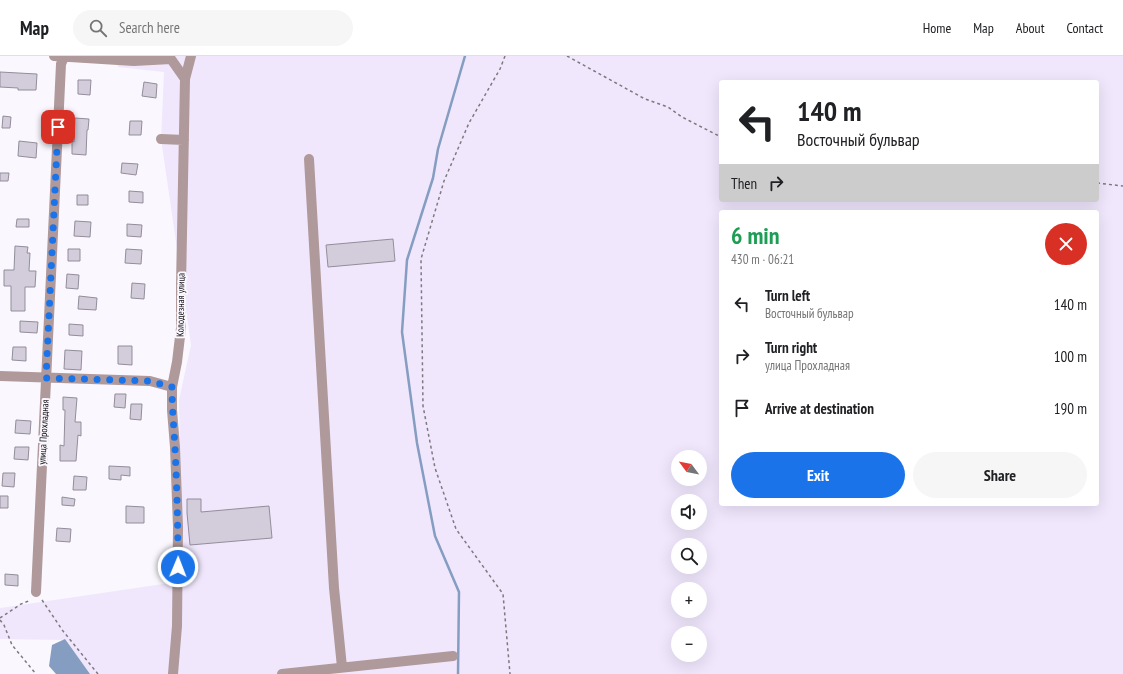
<!DOCTYPE html>
<meta charset="utf-8">
<style>
:root{--surface:#fff;--page:#f6f6f6;--text:#202124;--muted:#757577;--line:#e0e0e0;--accent:#1a73e8}
body{margin:0;font-family:"PT Sans Narrow",sans-serif;background:var(--page);color:var(--text);height:100vh;display:flex;flex-direction:column;font-size:15px;white-space:nowrap}
*{box-sizing:border-box;margin:0}
p{font-size:13px;color:var(--muted)}
.icon{flex:none;width:22px;height:22px;fill:none;stroke:currentColor;stroke-width:2;stroke-linecap:round;stroke-linejoin:round}
.map{position:relative;flex:1;overflow:hidden}
.drawer{position:absolute;left:719px;top:154px;width:380px;height:296px;display:flex;flex-direction:column;background:var(--surface);border-radius:4px;box-shadow:0 4px 16px #0002}
.drawer>*{flex:none}
.banner{position:absolute;left:719px;top:24px;width:380px;height:122px;border-radius:4px;box-shadow:0 4px 16px #0002;background:#fff;color:var(--text);overflow:hidden}
.needle{width:26px;rotate:302deg}
.tools{position:absolute;left:671px;top:394px;display:grid;gap:8px}
.tools a{display:grid;place-items:center;width:36px;height:36px;border-radius:50%;background:var(--surface);box-shadow:0 4px 16px #0002;font-size:20px}
.pin{position:absolute;display:grid;place-items:center;width:34px;height:34px;color:#fff;margin:-17px;border-radius:8px;box-shadow:0 2px 6px #0006}
.me{position:absolute;width:44px;margin:-22px;rotate:1deg;stroke-linejoin:round;filter:drop-shadow(0 0 3px #0008)}
.turn{display:flex;align-items:center;gap:14px;height:84px;padding:0 12px;font-size:18px}
.turn .icon{width:52px;height:52px;stroke-width:2.5}
.turn b{display:block;font-size:28px;line-height:34px}
.then{display:flex;align-items:center;height:38px;padding:0 12px;background:#0003;gap:8px;font-size:15px}
.round{display:grid;place-items:center;flex:none;width:42px;height:42px;border-radius:21px;background:var(--page)}
.summary{display:flex;align-items:center;justify-content:space-between;height:68px;padding:0 12px}
h1{font-size:24px;font-weight:800;line-height:30px;color:#1e9e55}
.button{display:flex;gap:8px;margin-top:auto;padding:8px 12px}
.button a{flex:1;height:46px;border-radius:24px;background:var(--accent);color:#fff;font-size:16px;font-weight:800;line-height:46px;text-align:center}
.button a+a{background:var(--page);color:var(--text)}
ul{padding:0;list-style:none}
li{display:flex;align-items:center;gap:12px;height:52px;padding:0 12px}
li div{flex:1}
li b{display:block;font-size:15px}
li em{font-style:normal}
header{display:flex;align-items:center;gap:24px;box-sizing:border-box;height:56px;padding:0 20px;background:var(--surface);border-bottom:1px solid var(--line)}
header strong{font-size:19px}
nav{display:flex;gap:22px;margin-inline-start:auto;font-size:14px}
.search{width:280px;height:36px;background:var(--page);display:flex;align-items:center;gap:10px;box-sizing:border-box;padding:0 14px;border-radius:22px;color:var(--muted);font-size:15px}
.map>svg:first-child{display:block}
.green{fill:#f0e7fd;fill-rule:evenodd}
.water{fill:#849dc0}
.lines{fill:none;stroke-linecap:round;stroke-linejoin:round}
.stream{stroke:#849dc0;stroke-width:2.5}
.building{fill:#d2ccdb;stroke:#938d9b}
.path{stroke:#7c7a7f;stroke-width:1.5;stroke-dasharray:3 3;stroke-linecap:butt}
.minor{stroke:#af999a;stroke-width:10}
.route{stroke:#1a73e8;stroke-width:7;stroke-dasharray:0 12.6}
.labels{text-anchor:middle;stroke-width:4;stroke-linejoin:round;paint-order:stroke}
.street-label{font-size:10px;fill:#100e13;stroke:#faf8fe}
</style>
<header>
<strong>Map</strong>
<div class="search"><svg class="icon" aria-label="search" viewBox="0 0 24 24"><circle cx="10" cy="10" r="6"/><path d="M15 15l6 6"/></svg>Search here</div>
<nav><a>Home</a><a>Map</a><a>About</a><a>Contact</a></nav>
</header>
<div class="map">
<svg width="1123" height="618" viewBox="0 0 1123 618">
<rect width="100%" height="100%" fill="#faf8fe"/>
<!-- green -->
<path class="green" d="M116 0H1123V618H90L65 584 0 583V552L183 525 179 344 191 289 161 83 164 16 118 11ZM721 26H1097V144H721ZM721 156H1097V448H721ZM678 401H700V423H678ZM678 445H700V467H678ZM678 489H700V511H678ZM678 533H700V555H678ZM678 577H700V599H678Z"/>
<!-- water -->
<path class="water" d="M65 583 90 618H56L49 610 52 589Z"/>
<g class="lines">
<!-- stream -->
<path class="stream" d="M458 618 459 536 435 480 417 387 402 276 407 204 433 122 438 93 465 0"/>
</g>
<!-- building -->
<path class="building" d="M0 16 37 18 36 34H18V32L0 31Z
M78 24H91L90 39 78 38Z
M144 26 157 28 156 42 142 40Z
M3 60 11 61 10 72H2Z
M75 62 89 63 88 74H87L86 99 72 98V85L74 86Z
M130 65H142L141 79H129Z
M19 85 37 87 36 102 18 100Z
M122 107 138 108 136 119 121 117Z
M0 117H9L8 125H0Z
M129 135 143 136V147L129 146Z
M77 139H88V149H77Z
M17 163H29V171H16Z
M75 165 91 166 90 181 74 180Z
M127 168 142 169 141 181 127 180Z
M393 183 395 205 328 211 326 189Z
M15 190 28 191 27 197H30L29 215H36L35 231H25V255H11V230H4V214H14Z
M68 193H80V205H68Z
M126 193 142 194 141 208 125 207Z
M67 218 79 219 78 233 66 232Z
M132 227 145 228 144 243 131 242Z
M79 240 97 242 96 254 78 253Z
M20 265 38 266 37 277 20 276Z
M69 268 83 269V280L69 279Z
M118 290H132V309L118 308Z
M13 291H26V305L12 304Z
M65 294 82 295 81 314 64 313Z
M115 338H126L125 352 114 351Z
M63 341 77 342 75 366H81V380L78 379 76 405H60V389L64 390 65 354H63Z
M131 348H142L141 364 130 363Z
M16 364 31 365 30 378 15 377Z
M15 391H29L28 404 14 403Z
M109 410 130 411V420L121 419V424L109 423Z
M3 417H15L14 431 2 430Z
M74 420 87 421 86 434H73Z
M0 440H8V452H0Z
M62 441 75 443 74 450 62 449Z
M187 443H201V456L269 450 272 482 190 489 187 457Z
M126 450 144 451V467H126Z
M57 472 71 473 70 486 56 485Z
M5 518 18 519V530L5 529Z"/>
<g class="lines">
<!-- path -->
<path class="path" d="M505 0 500 13 469 67 444 125 421 203 423 350 435 412 456 473 503 538 510 618
M567 0 645 43 668 51 682 61 721 81
M1097 127 1123 130
M42 544 63 575 98 618
M0 562 21 548 31 544
M0 564 4 569 12 589 36 618"/>
<!-- minor -->
<path class="minor" d="M54 0 134 5 171 3 185 23
M161 83 184 84
M309 103 334 532 342 611
M0 320 150 325 172 331
M36 536 61 8 64 1
M173 618 177 570 178 471 175 391 172 354V331L177 306 181 272V229L185 23 191 0
M282 618 453 600"/>
</g>
<g class="lines">
<!-- route -->
<path class="route" d="M58 71 46 322 150 325 172 331C172 352 174 372 175 392 177 432 178 471 178 511"/>
</g>
<g class="labels">
<!-- street labels -->
<g class="street-label">
<text transform="translate(180 249) rotate(-89)" y="4">Колодезная улица</text>
<text transform="translate(43 376) rotate(-87)" y="4">улица Прохладная</text>
</g>
</g>
</svg>
<div class="tools">
<a><svg class="needle" viewBox="-14 -14 28 28"><path d="M0-13l5 13h-10z" fill="#e53935"/><path d="M0 13l5-13h-10z" fill="#757577"/></svg></a>
<a><svg class="icon" aria-label="sound" viewBox="0 0 24 24"><path d="M4 9h4l5-4v14l-5-4H4zM17 9q2 3 0 6"/></svg></a>
<a><svg class="icon" aria-label="search" viewBox="0 0 24 24"><circle cx="10" cy="10" r="6"/><path d="M15 15l6 6"/></svg></a>
<a>+</a>
<a>−</a>
</div>
<div class="pin" style="left:58px;top:71px;background:#d93025"><svg class="icon" aria-label="arrive" viewBox="0 0 24 24"><path d="M6 21V4h12l-3 4 3 4H6"/></svg></div>
<svg class="me" style="left:178px;top:511px" viewBox="-20 -20 40 40"><circle r="17" fill="#1a73e8" stroke="#fff" stroke-width="3"/><path d="M0-11L8 9 0 5-8 9z" fill="#fff"/></svg>
<div class="banner">
<div class="turn"><svg class="icon" aria-label="left" viewBox="0 0 24 24"><path d="M17 20v-9H6M10 6l-5 5 5 5"/></svg><div><b>140 m</b>Восточный бульвар</div></div>
<div class="then">Then<svg class="icon" aria-label="right" viewBox="0 0 24 24"><path d="M7 20v-9h11M14 6l5 5-5 5"/></svg></div>
</div>
<section class="drawer">
<div class="summary"><div><h1>6 min</h1><p>430 m · 06:21</p></div><a class="round" style="background:#d93025;color:#fff"><svg class="icon" aria-label="close" viewBox="0 0 24 24"><path d="M6 6l12 12M18 6L6 18"/></svg></a></div>
<ul>
<li><svg class="icon" aria-label="left" viewBox="0 0 24 24"><path d="M17 20v-9H6M10 6l-5 5 5 5"/></svg><div><b>Turn left</b><p>Восточный бульвар</p></div><em>140 m</em></li>
<li><svg class="icon" aria-label="right" viewBox="0 0 24 24"><path d="M7 20v-9h11M14 6l5 5-5 5"/></svg><div><b>Turn right</b><p>улица Прохладная</p></div><em>100 m</em></li>
<li><svg class="icon" aria-label="arrive" viewBox="0 0 24 24"><path d="M6 21V4h12l-3 4 3 4H6"/></svg><div><b>Arrive at destination</b></div><em>190 m</em></li>
</ul>
<div class="button"><a>Exit</a><a>Share</a></div>
</section>
</div>
